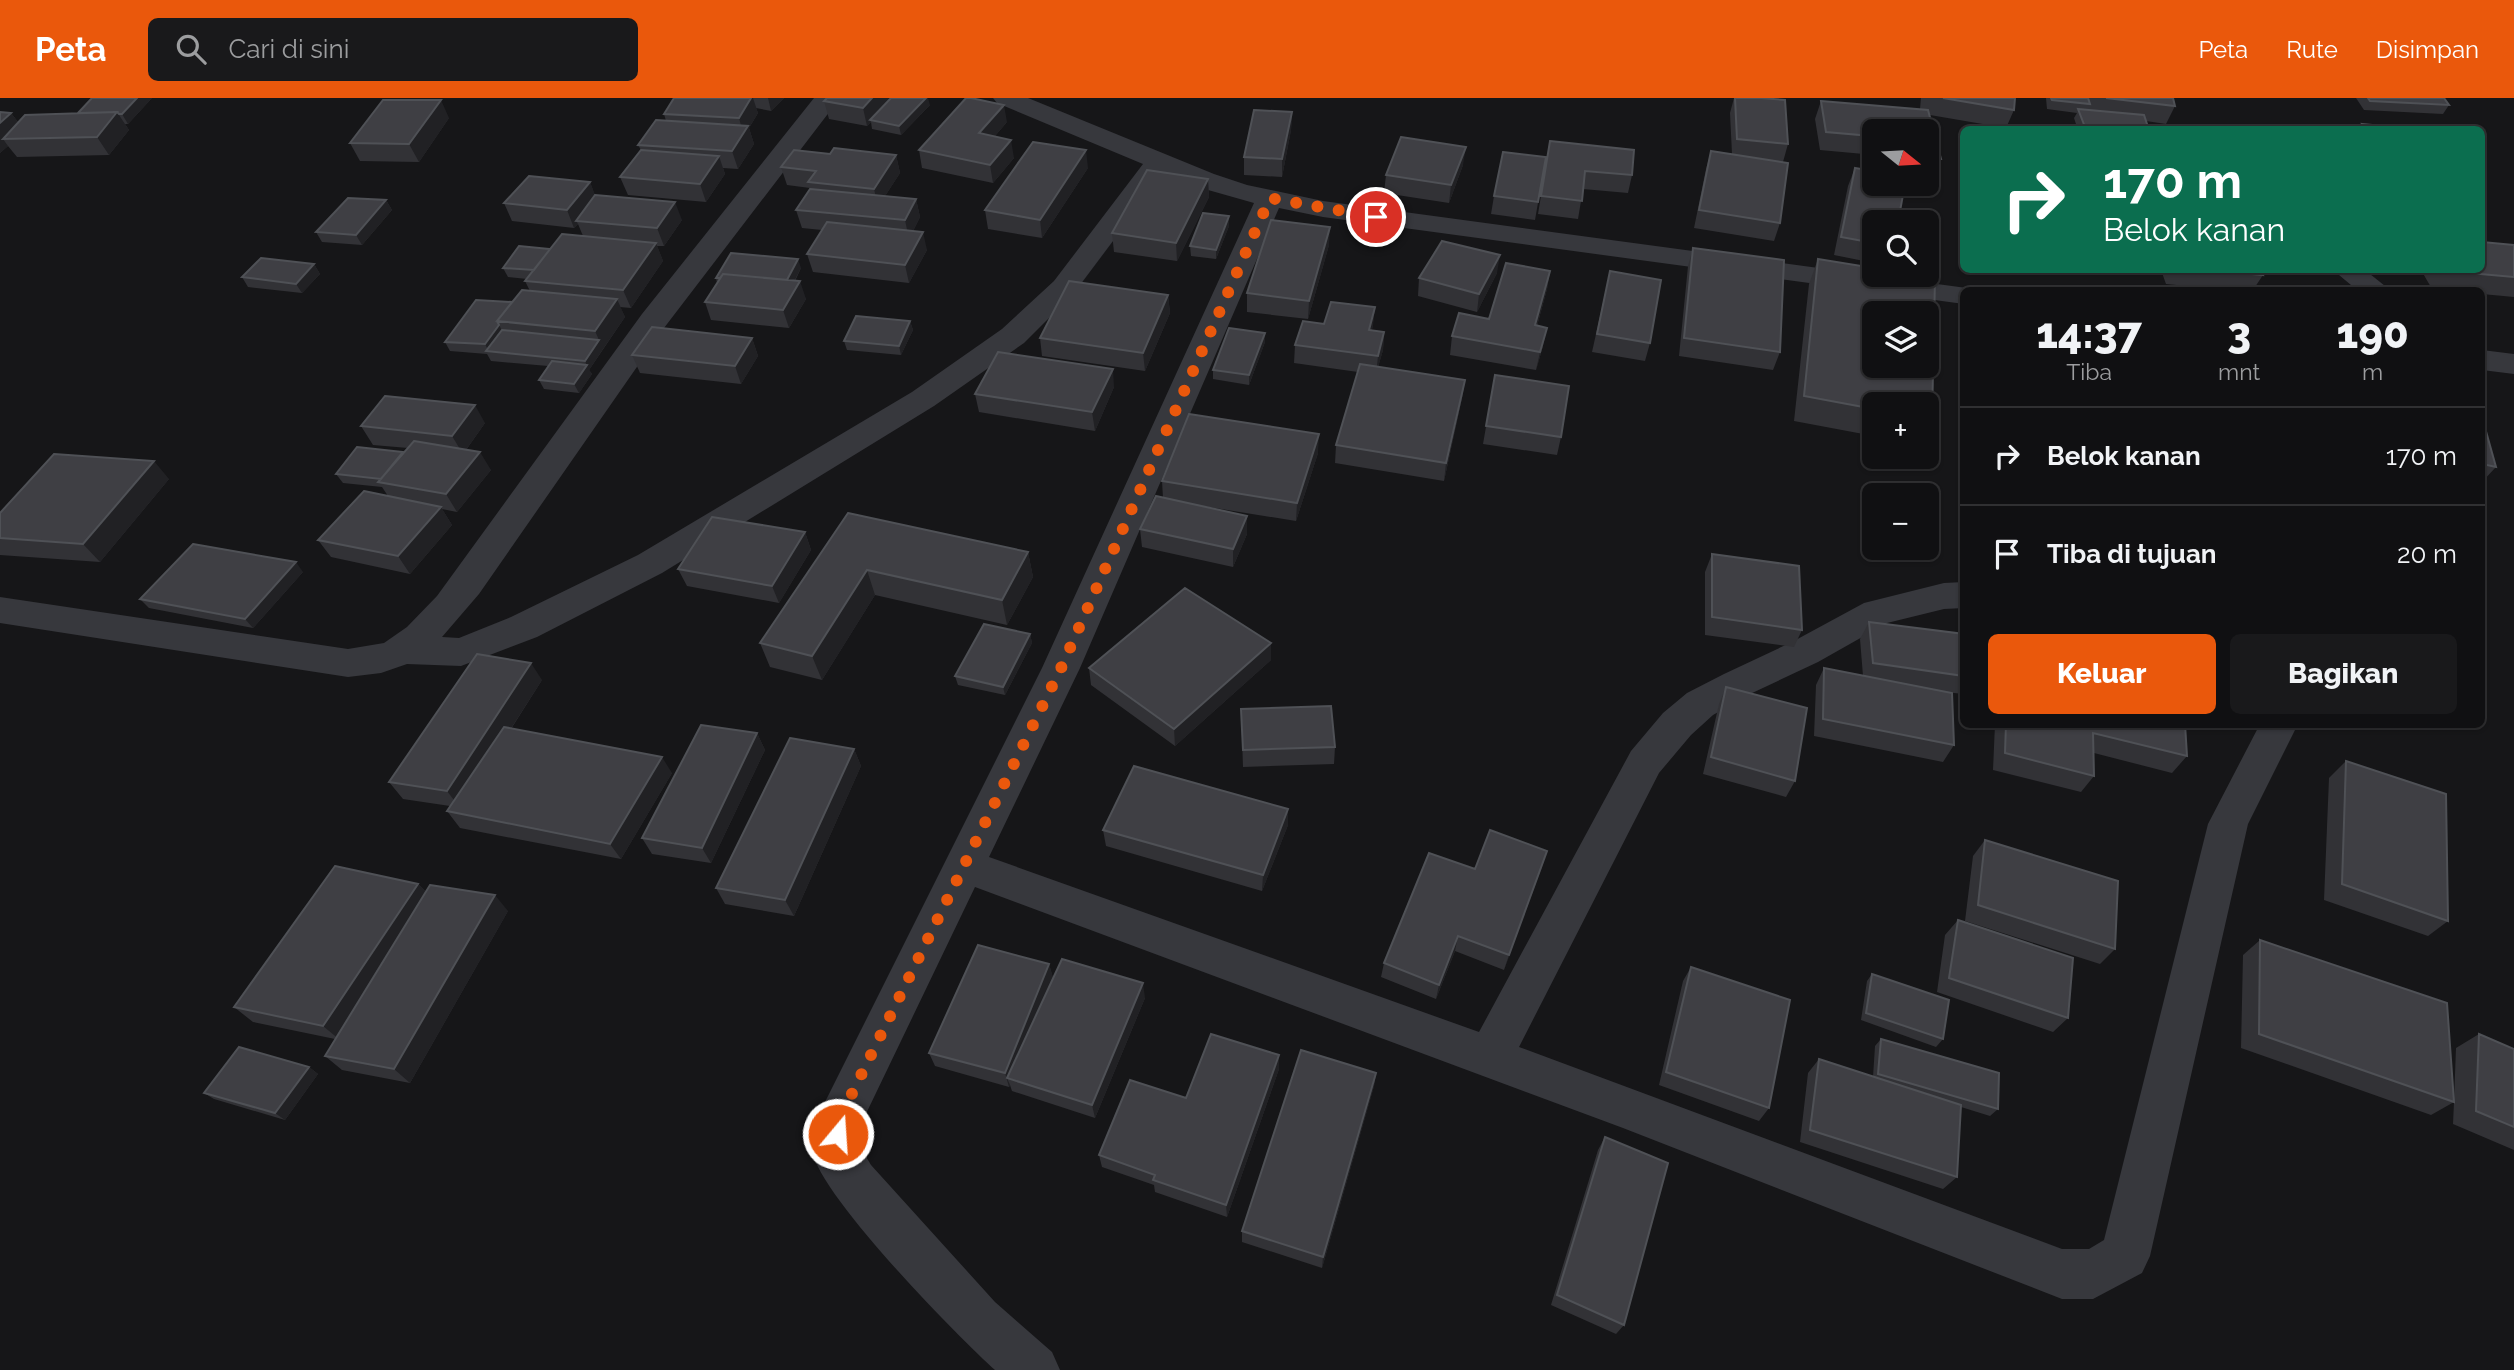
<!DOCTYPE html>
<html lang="id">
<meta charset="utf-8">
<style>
:root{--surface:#101012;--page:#19191b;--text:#f1f3f6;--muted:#9c9d9f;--line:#303032;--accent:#ea580c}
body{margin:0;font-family:Raleway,sans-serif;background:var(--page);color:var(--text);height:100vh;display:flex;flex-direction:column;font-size:26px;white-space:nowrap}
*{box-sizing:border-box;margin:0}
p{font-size:23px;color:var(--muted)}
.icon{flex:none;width:38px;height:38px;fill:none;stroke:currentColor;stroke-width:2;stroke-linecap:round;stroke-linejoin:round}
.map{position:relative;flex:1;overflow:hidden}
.sheet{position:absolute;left:1960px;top:189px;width:525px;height:441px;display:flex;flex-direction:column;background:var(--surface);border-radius:10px;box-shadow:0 2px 5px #0004,0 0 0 2px var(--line)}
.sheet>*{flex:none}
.hud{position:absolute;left:1960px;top:28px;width:525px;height:147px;border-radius:10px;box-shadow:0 2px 5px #0004,0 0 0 2px var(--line);background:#0b6e4f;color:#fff;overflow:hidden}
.needle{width:46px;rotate:108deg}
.tools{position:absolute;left:1862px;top:21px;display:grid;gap:14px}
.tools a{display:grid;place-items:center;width:77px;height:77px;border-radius:10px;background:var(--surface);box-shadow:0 2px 5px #0004,0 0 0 2px var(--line);font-size:35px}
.pin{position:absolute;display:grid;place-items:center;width:60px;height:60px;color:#fff;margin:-30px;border:4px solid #fff;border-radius:50%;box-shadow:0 2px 7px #0007}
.me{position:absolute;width:77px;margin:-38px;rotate:18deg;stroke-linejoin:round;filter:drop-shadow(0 0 5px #0008)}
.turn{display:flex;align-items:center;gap:24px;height:147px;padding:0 28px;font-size:32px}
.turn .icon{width:91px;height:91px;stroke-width:2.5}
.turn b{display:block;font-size:49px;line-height:60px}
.eta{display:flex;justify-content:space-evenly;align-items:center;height:119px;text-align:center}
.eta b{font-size:42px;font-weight:800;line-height:49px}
.action{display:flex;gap:14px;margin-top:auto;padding:14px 28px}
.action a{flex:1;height:80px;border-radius:10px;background:var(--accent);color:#fff;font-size:28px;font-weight:800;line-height:80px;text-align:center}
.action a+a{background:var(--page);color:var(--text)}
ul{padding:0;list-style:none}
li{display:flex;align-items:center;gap:21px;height:98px;padding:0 28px;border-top:2px solid var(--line)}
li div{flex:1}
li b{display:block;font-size:26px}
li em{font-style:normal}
header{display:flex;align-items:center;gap:42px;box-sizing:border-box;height:98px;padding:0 35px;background:var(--accent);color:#fff}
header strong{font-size:33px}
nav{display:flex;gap:38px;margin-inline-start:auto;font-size:24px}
.search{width:490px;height:63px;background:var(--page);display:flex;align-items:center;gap:18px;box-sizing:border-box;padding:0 24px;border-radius:10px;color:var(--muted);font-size:26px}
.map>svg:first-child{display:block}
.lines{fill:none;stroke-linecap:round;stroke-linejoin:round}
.street{fill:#37383d;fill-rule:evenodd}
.wall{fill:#323236}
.shaded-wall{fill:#212124}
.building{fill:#3f3f44;stroke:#4f5156;stroke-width:2;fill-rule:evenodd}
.route{stroke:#ea580c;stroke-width:12;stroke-dasharray:0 21.6}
</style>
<header>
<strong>Peta</strong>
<div class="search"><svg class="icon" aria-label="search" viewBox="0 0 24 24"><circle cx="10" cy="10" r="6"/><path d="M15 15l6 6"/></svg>Cari di sini</div>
<nav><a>Peta</a><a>Rute</a><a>Disimpan</a></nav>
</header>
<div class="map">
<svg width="2514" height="1272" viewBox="0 0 2514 1272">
<rect width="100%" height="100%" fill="#161618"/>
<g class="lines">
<!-- street -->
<path class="street" d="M814 0H840L664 230 479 496 442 539 459 540 511 519 638 457 912 294 1002 231 1054 183 1143 66 997 5 993 0H1028L1214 76 1247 87 1323 103 1974 191 1976 192H1964V206L1323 119 1279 110 1080 570 989 759 1479 934 1631 653 1663 615 1687 595 1724 576 1792 544 1864 505 1944 485 1964 484V510L1944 511 1887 525 1818 564 1750 596 1713 617 1691 637 1659 675 1519 949 2062 1151H2089L2104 1142 2208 726 2260 626H2298L2248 726 2150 1158 2142 1175 2093 1201H2062L1623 1030 975 789 863 1022 859 1047 871 1067 995 1204 1052 1254 1060 1272H995C957 1238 818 1096 812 1052 810 1042 815 1029 817 1020L1042 570 1254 105 1194 88 1164 75 1074 195 1024 245 934 308 662 475 537 539 461 568 407 566 381 575 348 579 0 525V499L348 551 384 545 407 529 437 498 642 216Z
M2333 172H2365L2390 192H2357Z
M2482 252 2514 256V276L2482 272Z"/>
</g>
<!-- wall -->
<path class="wall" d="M152 0 128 26H125L129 32 109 57 17 59 8 48 0 55V14L11 15 18 24 78 15Z
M674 0H784L771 13 756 10 758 15 749 30 754 46 738 71 723 70 725 76 706 104 628 97 620 79 641 52 638 47 666 23 664 16Z
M1734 0H1761L1788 46 1783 64 1780 125 1774 143 1694 130 1706 71 1711 53 1732 56 1730 15Z
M1921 0H2015L2014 12 2006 30 1930 17 1941 61 1933 79 1927 78V33H1874V165L1834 157 1848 88 1855 70 1868 72 1864 56 1820 52 1815 21 1821 3 1920 11Z
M2046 0H2173L2175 8 2166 26 2146 23 2149 32H2078L2074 20 2077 15 2047 11Z
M2356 0H2444L2449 7 2443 16 2364 12Z
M824 3 930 7 901 37 872 31 871 24 867 28 829 21Z
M1292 14 1291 32 1282 79 1244 77V59Z
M449 20 419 64 360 63 350 45Z
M1007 24 995 38 1014 60 993 85 922 70 919 52Z
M830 56 896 57 900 75 885 98 916 101 920 119 913 133 927 152 909 185 813 174 807 156 822 132 802 130 796 112 810 91V90L787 87 781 69Z
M1546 59 1535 122 1491 116 1494 98Z
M1547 61 1632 77 1628 95 1583 91 1578 121 1538 116Z
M1463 67 1449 105 1384 95 1386 77Z
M1088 70 1042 140 988 131 985 112Z
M1208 81 1209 99 1177 163 1114 154 1112 135Z
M590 84 595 98 682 122 664 148H657L663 163 631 210 620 209 625 219 589 272 592 276 579 295 544 291 539 282 548 268 491 263 487 256 450 253 445 244 530 193 525 183 527 181 508 179 503 170 583 138 578 126 574 130 512 123 504 105Z
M386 102 392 112 362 147 322 144 316 134Z
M1229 128 1216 161 1191 158 1190 148Z
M1329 147 1308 221 1247 214V195Z
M2514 147V199L2482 196V192L2432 191 2421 172H2482Z
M1693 150 1780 254 1773 272 1679 258 1688 168Z
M1818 161 1874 306V338L1794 323 1809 186Z
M314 166 320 176 302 195 248 189 242 179Z
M801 170 795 183 806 201 789 230 711 222 705 204 717 185 716 180Z
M2161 172H2261L2263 177 2253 192H2227L2166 186Z
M1550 173 1547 191 1537 228 1543 248 1536 272 1450 257 1452 238 1489 221Z
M1610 173 1650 245 1645 263 1592 254Z
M1497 175 1477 214 1418 198 1419 180Z
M1168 197 1170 215 1145 273 1042 258 1040 240Z
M1375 209 1372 232 1384 234 1383 252 1378 269 1465 282 1462 300 1444 383 1335 365 1336 347 1358 274 1294 265 1295 247Z
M910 223 913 232 901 257 847 252 844 243Z
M1265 235V244L1249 287 1213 281V272Z
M752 240 758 258 741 286 640 275 632 257Z
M1495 277 1561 339 1557 357 1483 346Z
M1114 289 1095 333 979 314 975 296Z
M2482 319 2496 369 2482 384Z
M1927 320 1932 321 1927 333Z
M485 325 466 352 491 372 457 414 442 411 452 427 410 476 331 459 318 442 388 398 382 389 343 385 336 376 403 354 404 355 408 350 373 347 361 328Z
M1318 355 1296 423 1190 406 1247 436 1233 469 1142 449 1140 431 1163 400 1162 383Z
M169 381 100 464 0 457V415Z
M848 415 1028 454 1033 479 1007 527 875 497 822 582 770 569 760 545Z
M805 434 811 452 779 505 687 488 678 471Z
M1712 456 1802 532 1794 549 1705 537V474Z
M303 474 253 530 149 510 140 501Z
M1869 524 1964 536V596L1944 594 1954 647 1943 664 1814 638 1816 587 1824 570 1863 578 1860 541Z
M1030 536 1032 545 1005 597 958 587 955 578Z
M1271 562 1175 648 1091 587 1089 570Z
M542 582 511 631 672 675 621 761 460 730 447 713 450 708 403 701 389 684Z
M1726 589 1795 683 1786 699 1703 676 1719 606Z
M1241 611 1335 649 1334 666 1243 669Z
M1995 626H2185L2187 658 2172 675 2094 655V678L2081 694 1993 672Z
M757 635 765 652 711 765 652 756 642 740Z
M854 651 861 668 794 818 725 806 716 790Z
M2346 663 2448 823 2428 838 2324 802 2329 680Z
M1288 727 1262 793 1106 748 1103 732Z
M1985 742 2115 851 2100 866 1965 823 1973 758Z
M1547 753 1504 872 1455 853 1436 901 1381 879 1384 865 1475 771Z
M418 786 426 794 508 813 410 985 342 972 325 958 335 941 253 924 234 909Z
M1958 822 2068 920 2053 934 1937 894 1945 837Z
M2260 842 2454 1003 2456 950 2479 936 2514 951V1052L2453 1026 2454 1004 2431 1017 2241 950 2243 857Z
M1049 866 1053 880 1145 900 1095 1020 1012 993 1010 987 1009 989 935 968 929 955Z
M1691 869 1769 1010 1759 1023 1659 987 1683 883Z
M1872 876 1943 941 1936 949 1861 922 1867 883Z
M1881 941 1998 1011 1990 1018 1961 1009 1957 1079 1943 1091 1800 1044 1808 975 1819 961 1873 979 1875 948Z
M1279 957V971L1227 1119 1155 1094 1154 1087 1102 1069 1099 1057 1186 1000Z
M309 969 318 976 285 1022 214 1001 204 995Z
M1376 975 1374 988 1322 1170 1242 1144V1133Z
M1605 1039 1624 1227 1616 1236 1551 1207 1598 1052Z"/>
<!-- shaded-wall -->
<path class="shaded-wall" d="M137 0H152L128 26 122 16Z
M751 0H753L758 15 749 30 754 46 738 71 732 53 743 35 739 20Z
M768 0H784L771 13Z
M872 0H891L870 22 871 24 867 28 863 10Z
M926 0H928L930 7 901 37 899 28Z
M441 2 449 20 419 64 409 46Z
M1004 7 1007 24 982 53 979 35Z
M117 14 129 32 109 57 97 39Z
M1292 14 1291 32 1282 79V61Z
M11 15 25 33 3 41 8 48 0 55V25Z
M1011 42 1014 60 993 85 990 67Z
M1466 49 1463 67 1449 105 1451 87Z
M1086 52 1088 70 1042 140 1040 122Z
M896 57 900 75 878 109 874 91Z
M719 58 725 76 706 104 700 86Z
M1208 81 1209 99 1177 163 1176 145Z
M590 84 597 102 576 123 578 126 574 130 567 112Z
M916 101 920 119 909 141 905 122Z
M386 102 392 112 362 147 356 137Z
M675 104 682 122 664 148 657 130Z
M1229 118V128L1216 161V152Z
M1330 129 1329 147 1308 221 1309 203Z
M923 134 927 152 909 185 905 167Z
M656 145 663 163 631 210 623 192Z
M1500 157 1497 175 1477 214 1479 196Z
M798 161 801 170 788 195 785 186Z
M314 166 320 176 302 195 296 186Z
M1550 173 1547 191 1532 246 1535 227Z
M800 183 806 201 789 230 783 212Z
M1168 197 1170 215 1145 273 1143 255Z
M617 201 625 219 603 251 595 233Z
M1375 209 1373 228 1367 250 1369 232Z
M910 223 913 232 901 257 899 248Z
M499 227 504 236 489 254 485 246Z
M1547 230 1543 248 1536 272 1540 254Z
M1384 234 1383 252 1376 276 1378 258Z
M1265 235V244L1249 287V277Z
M752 240 758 258 741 286 735 268Z
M599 242 603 251 589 272 592 276 579 295 574 286 587 268 585 263Z
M1113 271 1114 289 1095 333 1092 314Z
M1465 282 1462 300 1444 383 1446 365Z
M475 307 485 325 463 356 452 338Z
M1319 336 1318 355 1296 423 1297 405Z
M480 354 491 372 457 414 446 396Z
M154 363 169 381 100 464 83 446Z
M441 409 452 427 410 476 398 458Z
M1247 418V436L1233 469V451Z
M805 434 811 452 779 505 772 488Z
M1028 454 1033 479 1007 527 1002 502Z
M296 464 303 474 253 530 245 521Z
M867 472 875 497 822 582 812 558Z
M1030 536 1032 545 1005 597 1003 589Z
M1271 545V562L1175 648 1174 631Z
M531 565 542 582 460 710 447 693Z
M757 635 765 652 711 765 702 750Z
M854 651 861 668 794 818 785 802Z
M662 659 672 675 621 761 610 746Z
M1288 711V727L1262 793 1263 777Z
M1547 753 1542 769 1504 872 1509 857Z
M418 786 433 801 340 942 323 928Z
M495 797 508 813 410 985 394 971Z
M1458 838 1455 853 1436 901 1439 887Z
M1049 866 1053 880 1007 980 1010 987 1009 989 1005 975Z
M1143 885 1145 900 1095 1020 1092 1007Z
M1279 957V971L1227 1119 1226 1107Z
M309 969 318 976 285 1022 275 1015Z
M1376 975 1374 988 1322 1170 1323 1159Z"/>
<!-- building -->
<path class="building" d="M92 0H137L122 16H119L117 14 78 15Z
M674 0H751L739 20 664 16Z
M827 0H872L863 10 824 3Z
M891 0H926L899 28 870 22Z
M966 0H971L1004 7 979 35 1011 42 990 67 919 52Z
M1735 0H1761L1785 2 1788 46 1737 41Z
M1943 0H2015L2014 12Z
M2051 0H2088L2090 6 2052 2Z
M2106 0H2173L2175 8Z
M2368 0H2444L2449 7 2370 3Z
M383 2H441L409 46 350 45Z
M1821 3 1928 12 1941 61 1927 60V33H1874V54L1871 38 1826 34Z
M2078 11 2144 17 2149 32H2110L2085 29Z
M1254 12 1292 14 1282 61 1244 59Z
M0 14 11 15 0 25Z
M117 14 97 39 3 41 25 17Z
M656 22 748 28 732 53 638 47Z
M2362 26 2425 32H2365Z
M2083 29 2110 32H2084Z
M1401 39 1466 49 1451 87 1386 77Z
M1550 43 1634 52 1632 77 1585 73 1582 103 1541 98Z
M1033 44 1086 52 1040 122 985 112Z
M834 50 896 57 874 91 808 84 816 73 781 69 794 52 830 56Z
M641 52 719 58 700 86 620 79Z
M1711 53 1788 65 1780 125 1699 112Z
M1503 54 1546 59 1538 104 1494 98Z
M1855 70 1874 73V86H1905L1898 124H1874V145L1841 139Z
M1147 72 1208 81 1176 145 1112 135Z
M529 78 590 84 567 112 504 105Z
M810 91 916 101 905 122 796 112Z
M595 97 675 104 657 130 576 123Z
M348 100 386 102 356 137 316 134Z
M1203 115 1229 118 1216 152 1190 148Z
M1271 122 1330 129 1309 203 1247 195Z
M827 124 923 134 905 167 807 156Z
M562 136 656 145 623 192 525 183Z
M1442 143 1500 157 1479 196 1419 180Z
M2482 144 2514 147V179L2447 173 2446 172H2482Z
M519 148 550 151 534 172 503 170Z
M1693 150 1784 162 1780 254 1684 240Z
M731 155 798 161 787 182 723 176 720 180H716Z
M261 160 314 166 296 186 242 179Z
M1818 161 1874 170V177H1914L1935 180 1932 321 1927 320V306H1874V311L1804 298ZM1874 215H1927V268H1874Z
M1506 165 1550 173 1535 227 1547 230 1540 254 1452 238 1459 215 1489 221Z
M2211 172H2261L2263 177Z
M1610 173 1661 182 1650 245 1597 236Z
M723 176 800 183 783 212 705 204Z
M1069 183 1168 197 1143 255 1040 240Z
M522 192 617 201 595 233 497 223Z
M476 202 512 204 497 223 499 227 485 246 445 244Z
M1331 204 1375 209 1369 232 1384 234 1378 258 1295 247 1303 223 1324 226Z
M856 218 910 223 899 248 844 243Z
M652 229 752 240 735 268 632 257Z
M1229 230 1265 235 1249 277 1213 272Z
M502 232 599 242 585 263 486 253Z
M998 254 1113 271 1092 314 975 296Z
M552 263 587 267 574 286 539 282Z
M1360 266 1465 282 1446 365 1336 347Z
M1495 277 1569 288 1561 339 1486 328Z
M385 298 475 307 452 338 361 328Z
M1189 316 1319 336 1297 405 1162 383Z
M2482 319 2496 369 2482 366Z
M414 343 480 354 446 396 378 384Z
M357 349 403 354 381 381 336 376Z
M54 356 154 363 83 446 0 440V415Z
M364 393 441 409 398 458 318 442Z
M1156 398 1247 418 1233 451 1140 431Z
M848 415 1028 454 1002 502 867 472 812 558 760 545Z
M712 419 805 434 772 488 678 471Z
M193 446 296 464 245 521 140 501Z
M1712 456 1799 468 1802 532 1712 519Z
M1185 490 1271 545 1174 631 1089 570Z
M1869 524 1964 536V578L1873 565Z
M984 526 1030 536 1003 589 955 578Z
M477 556 531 565 447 693 389 684Z
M1824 570 1952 595 1954 647 1823 621Z
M1726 589 1807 610 1795 683 1711 659Z
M1331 608 1335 649 1243 652 1241 611Z
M2006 626H2185L2187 658 2093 635 2094 678 2005 655Z
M701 627 757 635 702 750 642 740Z
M504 629 662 659 610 746 447 713Z
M790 640 854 651 785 802 716 790Z
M2346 663 2446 696 2448 823 2342 786Z
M1134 668 1288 711 1263 777 1103 732Z
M1490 732 1547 753 1509 857 1458 838 1439 887 1384 865 1429 755 1475 771Z
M1985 742 2118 783 2115 851 1978 807Z
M335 768 418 786 323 928 234 909Z
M430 787 495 797 394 971 325 958Z
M1958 822 2073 860 2068 920 1949 880Z
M2260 842 2447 905 2454 1004 2259 936Z
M978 847 1049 866 1005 975 929 955Z
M1062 861 1143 885 1092 1007 1007 980Z
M1691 869 1790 902 1769 1010 1666 974Z
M1872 876 1949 902 1943 941 1866 915Z
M1211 936 1279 957 1226 1107 1153 1082 1155 1077 1099 1057 1130 982 1186 1000Z
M2479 936 2514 951V1029L2476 1013Z
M1881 941 1999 975 1998 1011 1878 976Z
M239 949 309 969 275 1015 204 995Z
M1301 952 1376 975 1323 1159 1242 1133Z
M1819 961 1961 1007 1957 1079 1810 1032Z
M1605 1039 1668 1065 1624 1227 1557 1197Z"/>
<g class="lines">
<!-- route -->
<path class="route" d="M838 1036 840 1020 1061 570 1270 100 1376 119"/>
</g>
</svg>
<div class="tools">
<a><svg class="needle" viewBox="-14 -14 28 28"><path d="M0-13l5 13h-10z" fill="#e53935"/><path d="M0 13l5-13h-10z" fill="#9c9d9f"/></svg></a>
<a><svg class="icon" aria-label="search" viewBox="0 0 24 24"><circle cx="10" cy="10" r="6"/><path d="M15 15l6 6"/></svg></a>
<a><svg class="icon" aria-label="layers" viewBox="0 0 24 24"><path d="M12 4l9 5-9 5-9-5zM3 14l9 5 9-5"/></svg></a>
<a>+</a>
<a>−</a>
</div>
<div class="pin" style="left:1376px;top:119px;background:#d93025"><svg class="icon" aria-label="arrive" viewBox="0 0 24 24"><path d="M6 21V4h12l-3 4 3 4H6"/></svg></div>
<svg class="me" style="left:838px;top:1036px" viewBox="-20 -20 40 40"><circle r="17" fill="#ea580c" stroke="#fff" stroke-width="3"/><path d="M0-11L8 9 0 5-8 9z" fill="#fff"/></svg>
<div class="hud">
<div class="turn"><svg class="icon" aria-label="right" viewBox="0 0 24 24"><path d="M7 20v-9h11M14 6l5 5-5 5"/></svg><div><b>170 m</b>Belok kanan</div></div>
</div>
<section class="sheet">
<div class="eta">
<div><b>14:37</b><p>Tiba</p></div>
<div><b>3</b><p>mnt</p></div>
<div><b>190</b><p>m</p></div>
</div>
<ul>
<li><svg class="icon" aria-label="right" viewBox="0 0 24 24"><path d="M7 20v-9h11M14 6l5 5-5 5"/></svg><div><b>Belok kanan</b></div><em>170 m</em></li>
<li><svg class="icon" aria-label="arrive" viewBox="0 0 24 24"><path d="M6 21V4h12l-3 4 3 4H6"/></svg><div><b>Tiba di tujuan</b></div><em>20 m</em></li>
</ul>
<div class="action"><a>Keluar</a><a>Bagikan</a></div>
</section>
</div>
